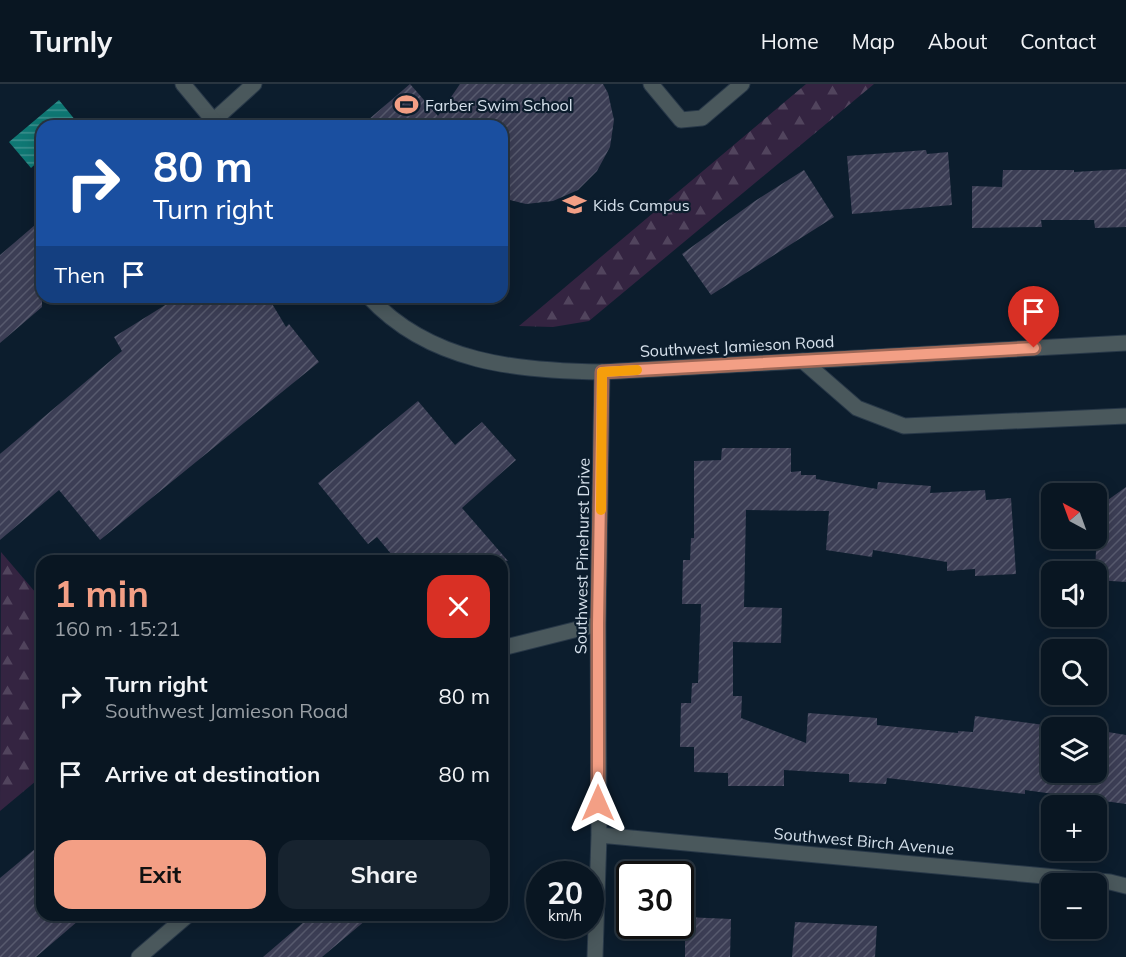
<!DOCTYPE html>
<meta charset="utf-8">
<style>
:root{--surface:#091622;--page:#17232f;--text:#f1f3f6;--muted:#999fa5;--line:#293540;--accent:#f39f85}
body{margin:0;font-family:Mulish,sans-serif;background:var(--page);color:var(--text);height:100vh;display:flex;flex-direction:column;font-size:22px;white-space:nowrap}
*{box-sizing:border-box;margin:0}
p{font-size:20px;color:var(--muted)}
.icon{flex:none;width:33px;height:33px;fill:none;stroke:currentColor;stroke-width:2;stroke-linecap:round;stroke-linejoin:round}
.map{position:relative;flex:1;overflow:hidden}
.panel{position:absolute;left:36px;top:471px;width:472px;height:366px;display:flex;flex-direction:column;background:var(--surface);border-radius:18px;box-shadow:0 3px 15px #0003,0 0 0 2px var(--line)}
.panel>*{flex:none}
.banner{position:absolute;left:36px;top:36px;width:472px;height:183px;border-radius:18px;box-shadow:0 3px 15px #0003,0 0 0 2px var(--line);background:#1a4fa0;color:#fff;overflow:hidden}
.needle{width:39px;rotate:319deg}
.buttons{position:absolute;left:1041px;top:399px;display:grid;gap:12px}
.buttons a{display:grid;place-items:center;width:66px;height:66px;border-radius:12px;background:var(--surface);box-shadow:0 3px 15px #0003,0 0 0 2px var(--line);font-size:30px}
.speed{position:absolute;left:526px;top:777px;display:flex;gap:12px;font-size:30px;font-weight:700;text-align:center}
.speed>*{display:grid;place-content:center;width:78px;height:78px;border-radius:50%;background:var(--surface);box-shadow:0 3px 15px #0003,0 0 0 2px var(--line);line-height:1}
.speed small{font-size:15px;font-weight:400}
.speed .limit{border:3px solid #111;border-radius:9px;background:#fff;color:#111}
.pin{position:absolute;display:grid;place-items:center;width:51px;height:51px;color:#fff;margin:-62px -26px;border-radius:50% 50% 50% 0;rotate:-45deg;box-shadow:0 0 6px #0007}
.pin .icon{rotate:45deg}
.me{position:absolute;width:66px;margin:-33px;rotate:0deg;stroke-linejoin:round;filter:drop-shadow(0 0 4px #0008)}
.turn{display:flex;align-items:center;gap:21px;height:126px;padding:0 18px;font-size:27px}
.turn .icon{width:78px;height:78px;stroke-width:2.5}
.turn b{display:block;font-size:42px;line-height:51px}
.then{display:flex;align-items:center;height:57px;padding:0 18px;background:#0003;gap:12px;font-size:22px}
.round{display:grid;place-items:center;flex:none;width:63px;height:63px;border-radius:18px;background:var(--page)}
.head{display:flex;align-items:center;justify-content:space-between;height:102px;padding:0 18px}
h1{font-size:36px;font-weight:700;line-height:45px;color:var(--accent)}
.primary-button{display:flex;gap:12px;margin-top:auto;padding:12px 18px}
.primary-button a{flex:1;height:69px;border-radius:18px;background:var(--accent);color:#111;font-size:24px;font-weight:700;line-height:69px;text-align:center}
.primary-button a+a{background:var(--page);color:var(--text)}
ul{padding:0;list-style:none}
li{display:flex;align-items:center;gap:18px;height:78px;padding:0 18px}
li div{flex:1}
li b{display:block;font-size:22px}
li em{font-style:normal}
header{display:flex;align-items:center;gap:36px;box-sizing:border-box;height:84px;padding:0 30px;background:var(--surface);border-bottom:2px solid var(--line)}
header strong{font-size:28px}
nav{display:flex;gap:33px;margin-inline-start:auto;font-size:21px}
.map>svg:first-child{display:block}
.forest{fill:url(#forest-firs)}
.water{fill:url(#water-rules)}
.building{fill:url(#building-hatch)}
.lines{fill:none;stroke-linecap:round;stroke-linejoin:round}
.service-casing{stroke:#283848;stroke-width:17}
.minor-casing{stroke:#283848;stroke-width:17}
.tertiary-casing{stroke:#283848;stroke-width:17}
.service{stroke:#4a585c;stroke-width:15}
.minor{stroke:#4a585c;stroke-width:15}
.tertiary{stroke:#4a585c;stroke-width:15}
.route-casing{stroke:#9e6756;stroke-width:15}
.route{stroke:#f39f85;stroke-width:10}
.slow{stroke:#f59e0b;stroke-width:10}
.labels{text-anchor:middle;stroke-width:4.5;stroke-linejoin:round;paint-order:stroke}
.poi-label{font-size:16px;fill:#d6e1ec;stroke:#0c1d2d;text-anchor:start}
.street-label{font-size:16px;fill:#d6e1ec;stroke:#0c1d2d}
</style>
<header>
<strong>Turnly</strong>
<nav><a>Home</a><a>Map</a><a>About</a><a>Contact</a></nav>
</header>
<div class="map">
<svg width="1126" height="873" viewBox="0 0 1126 873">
<defs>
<pattern id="forest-firs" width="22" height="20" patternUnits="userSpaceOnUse" patternTransform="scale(1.5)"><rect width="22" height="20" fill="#342441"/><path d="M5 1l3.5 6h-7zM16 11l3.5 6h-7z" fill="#51445d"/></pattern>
<pattern id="water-rules" width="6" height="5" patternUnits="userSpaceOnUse" patternTransform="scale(1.5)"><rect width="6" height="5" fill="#0f7874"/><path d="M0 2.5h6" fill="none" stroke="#3d918f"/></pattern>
<pattern id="building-hatch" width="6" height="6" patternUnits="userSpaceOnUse" patternTransform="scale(1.5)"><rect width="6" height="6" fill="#3c3e55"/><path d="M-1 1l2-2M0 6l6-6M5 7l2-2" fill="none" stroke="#575a6e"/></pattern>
</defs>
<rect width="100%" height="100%" fill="#0c1d2d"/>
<!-- forest -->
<path class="forest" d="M806 0H874L589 237 553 243 519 242Z
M1 468 42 516V692L0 727Z"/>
<!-- water -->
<path class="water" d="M59 16 80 42H42V74L31 84 9 58Z"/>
<!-- building -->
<path class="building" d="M410 0 438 32 460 0H603L608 9 614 36 610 63 597 87 578 106 553 117 526 120 502 114V42H361Z
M926 66 927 70 948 68 952 121 852 130 847 72Z
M1126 85V143L1095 144 1094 136H1041L1042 143 972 144V102L1002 103 1003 86H1074V88Z
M804 86 834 133 711 211 682 170 755 117Z
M42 135V223L0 259V171Z
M178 213H268L286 243 289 240 319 278 100 456 59 406 0 456V370L122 267 114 253Z
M418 317 455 361 482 338 516 376 462 424 508 477H397L377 453 368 460 318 399Z
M722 364H791V388L801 387V391H816V395L877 405 878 398 931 402 930 409 985 406 986 416 1011 414 1016 490 975 492V485L947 487V478L873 466 872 473 826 466 829 427 746 426 744 523 782 524 781 559 733 558V612H742L741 634 806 659 808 629 877 634V641L958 649V647L973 648 975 632 1067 644H1052V688H1096V646L1126 651V720L1025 706V710L887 694 886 700 849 698V690L784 686V702H728V689L694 688V663H680L681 619H691L692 599H698L701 520H682L683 476H690L691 454H694V377L721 376Z
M1126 403V498L1096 496V488H1095L1098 423Z
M42 759V831H85L36 873H0V794Z
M312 831H372L322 873H263Z
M685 833 731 835 730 873H685Z
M795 838 877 842 875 873H792Z"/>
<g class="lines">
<defs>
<path id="service" d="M651 0 681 36 702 34 742 0
M213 37 254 0
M803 277 857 324 904 342 1126 332"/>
<path id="minor" d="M502 564 598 540
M599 751 1110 798 1126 802
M139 873 188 831
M595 873 599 751 598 540 602 288"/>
<path id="tertiary" d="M183 0 218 42
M369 213C430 279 518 287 602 288L1126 259"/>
</defs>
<!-- service casing -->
<use href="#service" class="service-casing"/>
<!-- minor casing -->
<use href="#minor" class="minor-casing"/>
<!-- tertiary casing -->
<use href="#tertiary" class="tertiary-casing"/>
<!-- service -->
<use href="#service" class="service"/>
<!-- minor -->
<use href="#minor" class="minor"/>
<!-- tertiary -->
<use href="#tertiary" class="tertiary"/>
</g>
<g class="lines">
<defs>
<path id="route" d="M598 719V540L602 288 1034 264"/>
</defs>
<!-- route casing -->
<use href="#route" class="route-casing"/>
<!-- route -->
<use href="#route" class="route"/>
<!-- slow -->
<path class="slow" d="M601 426 602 288 637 286"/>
</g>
<!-- icons -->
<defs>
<symbol id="stadium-bare" viewBox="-9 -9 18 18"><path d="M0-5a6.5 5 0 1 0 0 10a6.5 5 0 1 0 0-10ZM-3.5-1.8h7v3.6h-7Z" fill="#f39f85" stroke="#0c1d2d" stroke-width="2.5" paint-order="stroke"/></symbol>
<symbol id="school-bare" viewBox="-9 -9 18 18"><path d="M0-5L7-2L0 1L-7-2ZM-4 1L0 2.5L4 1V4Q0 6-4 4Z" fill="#f39f85" stroke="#0c1d2d" stroke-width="2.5" paint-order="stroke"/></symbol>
</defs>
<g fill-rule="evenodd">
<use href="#stadium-bare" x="390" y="4" width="33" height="33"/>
<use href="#school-bare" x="558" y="104" width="33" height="33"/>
</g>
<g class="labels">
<!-- poi labels -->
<g class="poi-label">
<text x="425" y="27">Farber Swim School</text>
<text x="593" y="127">Kids Campus</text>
</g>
<!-- street labels -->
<g class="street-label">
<text transform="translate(737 262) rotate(-3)" y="6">Southwest Jamieson Road</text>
<text transform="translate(582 472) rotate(-89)" y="6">Southwest Pinehurst Drive</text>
<text transform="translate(864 757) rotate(5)" y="6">Southwest Birch Avenue</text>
</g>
</g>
</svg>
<div class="buttons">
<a><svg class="needle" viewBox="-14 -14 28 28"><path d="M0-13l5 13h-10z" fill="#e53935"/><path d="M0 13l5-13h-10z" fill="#999fa5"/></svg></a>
<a><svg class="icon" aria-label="sound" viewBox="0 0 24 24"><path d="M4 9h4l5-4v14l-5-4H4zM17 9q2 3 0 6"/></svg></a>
<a><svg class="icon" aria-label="search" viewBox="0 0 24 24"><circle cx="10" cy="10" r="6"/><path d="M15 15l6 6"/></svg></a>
<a><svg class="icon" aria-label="layers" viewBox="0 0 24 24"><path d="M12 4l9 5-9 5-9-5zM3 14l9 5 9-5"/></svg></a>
<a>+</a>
<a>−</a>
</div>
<div class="speed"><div>20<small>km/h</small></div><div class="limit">30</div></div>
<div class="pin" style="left:1034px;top:264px;background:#d93025"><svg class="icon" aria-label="arrive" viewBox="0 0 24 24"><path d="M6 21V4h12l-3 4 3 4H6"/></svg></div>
<svg class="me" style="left:598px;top:719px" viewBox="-20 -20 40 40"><path d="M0-17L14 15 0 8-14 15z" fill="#f39f85" stroke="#fff" stroke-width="4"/></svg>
<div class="banner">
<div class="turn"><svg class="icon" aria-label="right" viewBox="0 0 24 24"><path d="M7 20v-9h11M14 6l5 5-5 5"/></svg><div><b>80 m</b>Turn right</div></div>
<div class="then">Then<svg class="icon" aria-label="arrive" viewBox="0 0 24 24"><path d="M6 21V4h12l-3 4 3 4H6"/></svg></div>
</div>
<section class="panel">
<div class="head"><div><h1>1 min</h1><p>160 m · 15:21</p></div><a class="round" style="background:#d93025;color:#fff"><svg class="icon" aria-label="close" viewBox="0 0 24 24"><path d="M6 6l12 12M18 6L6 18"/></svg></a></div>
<ul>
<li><svg class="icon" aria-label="right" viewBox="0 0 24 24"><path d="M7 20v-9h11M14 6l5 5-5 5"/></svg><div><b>Turn right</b><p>Southwest Jamieson Road</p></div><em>80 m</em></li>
<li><svg class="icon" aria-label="arrive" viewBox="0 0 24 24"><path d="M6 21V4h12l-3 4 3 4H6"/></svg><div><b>Arrive at destination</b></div><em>80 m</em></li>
</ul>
<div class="primary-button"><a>Exit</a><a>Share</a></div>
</section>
</div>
